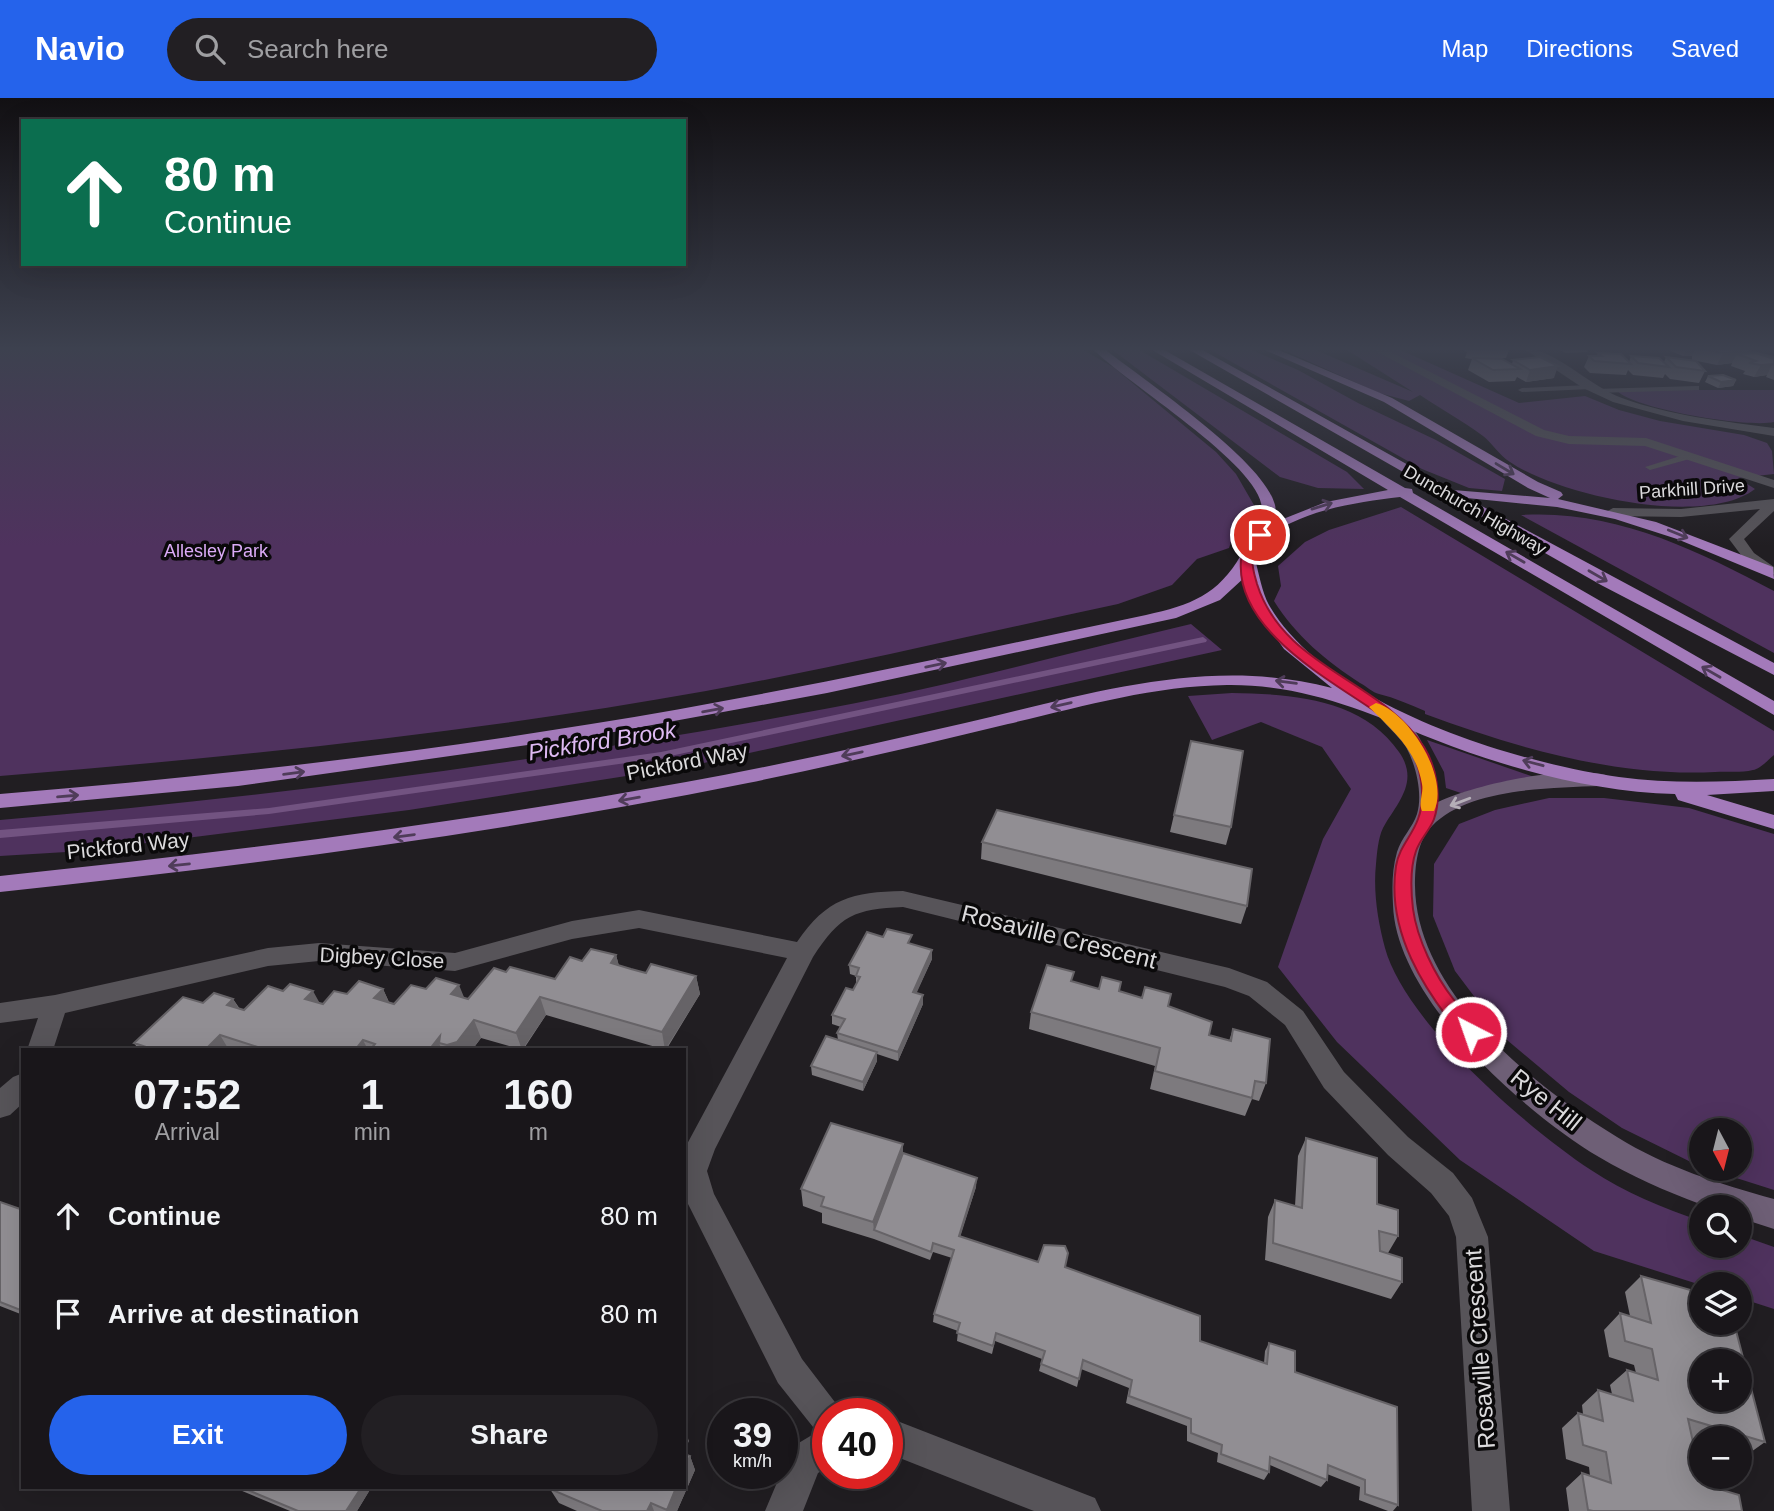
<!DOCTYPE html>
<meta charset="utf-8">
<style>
:root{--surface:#19161a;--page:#221f23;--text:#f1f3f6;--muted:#9f9fa2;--line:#373539;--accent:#2563eb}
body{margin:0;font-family:Arial,sans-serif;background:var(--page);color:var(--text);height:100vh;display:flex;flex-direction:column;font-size:26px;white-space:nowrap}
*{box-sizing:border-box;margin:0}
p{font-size:23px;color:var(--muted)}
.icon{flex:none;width:38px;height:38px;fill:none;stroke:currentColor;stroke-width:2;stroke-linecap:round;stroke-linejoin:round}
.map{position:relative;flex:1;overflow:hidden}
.sheet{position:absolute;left:21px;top:950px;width:665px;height:441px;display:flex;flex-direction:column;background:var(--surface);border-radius:0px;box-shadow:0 7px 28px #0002,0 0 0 2px var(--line)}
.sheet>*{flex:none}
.top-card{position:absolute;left:21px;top:21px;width:665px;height:147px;border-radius:0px;box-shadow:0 7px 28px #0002,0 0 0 2px var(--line);background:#0b6e4f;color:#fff;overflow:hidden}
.needle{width:46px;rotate:173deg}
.fabs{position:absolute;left:1689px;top:1020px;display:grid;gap:14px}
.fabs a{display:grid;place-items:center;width:63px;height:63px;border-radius:50%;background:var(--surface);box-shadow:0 7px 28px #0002,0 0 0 2px var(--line);font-size:35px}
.speed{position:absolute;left:707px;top:1300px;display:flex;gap:14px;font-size:35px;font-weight:700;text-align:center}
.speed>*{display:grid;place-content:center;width:91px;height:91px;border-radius:50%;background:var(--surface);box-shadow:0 7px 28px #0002,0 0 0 2px var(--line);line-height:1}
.speed small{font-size:18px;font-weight:400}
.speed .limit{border:10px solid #d22;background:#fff;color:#111}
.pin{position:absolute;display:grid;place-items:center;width:60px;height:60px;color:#fff;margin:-30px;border:4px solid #fff;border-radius:50%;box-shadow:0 2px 7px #0007}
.me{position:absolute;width:77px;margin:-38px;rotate:319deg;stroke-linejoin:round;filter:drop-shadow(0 0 5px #0008)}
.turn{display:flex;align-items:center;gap:24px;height:147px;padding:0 28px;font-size:32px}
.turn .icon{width:91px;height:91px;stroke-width:2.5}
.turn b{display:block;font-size:49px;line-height:60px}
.eta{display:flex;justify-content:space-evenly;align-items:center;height:119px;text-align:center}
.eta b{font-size:42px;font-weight:800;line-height:49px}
.cta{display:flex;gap:14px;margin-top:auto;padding:14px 28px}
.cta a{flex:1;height:80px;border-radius:42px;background:var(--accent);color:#fff;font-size:28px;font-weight:800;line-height:80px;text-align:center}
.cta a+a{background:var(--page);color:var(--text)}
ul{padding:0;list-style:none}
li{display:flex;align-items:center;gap:21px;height:98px;padding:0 28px}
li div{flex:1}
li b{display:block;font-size:26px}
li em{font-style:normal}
header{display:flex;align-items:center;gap:42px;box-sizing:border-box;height:98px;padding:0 35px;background:var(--accent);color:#fff}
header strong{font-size:33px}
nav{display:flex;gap:38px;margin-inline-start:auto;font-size:24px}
.search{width:490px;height:63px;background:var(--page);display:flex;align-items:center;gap:18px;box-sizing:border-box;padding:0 24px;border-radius:38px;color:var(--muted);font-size:26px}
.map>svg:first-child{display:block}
.green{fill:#4f325e}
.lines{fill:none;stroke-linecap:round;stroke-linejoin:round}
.stream{fill:#725381;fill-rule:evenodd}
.lane{fill:#575459;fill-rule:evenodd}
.street{fill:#575459;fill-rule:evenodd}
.secondary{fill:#6e5f76;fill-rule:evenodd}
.highway{fill:#a37aba;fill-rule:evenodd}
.wall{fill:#7d7a7e}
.shaded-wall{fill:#666367}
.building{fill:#918e93;stroke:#666367;stroke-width:2;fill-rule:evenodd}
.oneway{stroke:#4f3c59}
.oneway2{stroke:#b5afb8}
.route{fill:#e11d48;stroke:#92132f;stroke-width:2}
.slow{fill:#f59e0b}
.labels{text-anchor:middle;stroke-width:7;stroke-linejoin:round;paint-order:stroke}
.far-street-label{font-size:18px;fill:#dbdadc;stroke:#0a090a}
.far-park-label{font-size:18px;fill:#dbabf7;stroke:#0a090a}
.street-label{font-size:21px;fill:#dbdadc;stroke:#0a090a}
.water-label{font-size:23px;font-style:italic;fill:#debaf3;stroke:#0a090a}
.near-street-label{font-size:24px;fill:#dbdadc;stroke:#0a090a}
</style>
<header>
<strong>Navio</strong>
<div class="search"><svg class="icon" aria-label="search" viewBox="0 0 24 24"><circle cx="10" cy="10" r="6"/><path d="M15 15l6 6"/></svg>Search here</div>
<nav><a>Map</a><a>Directions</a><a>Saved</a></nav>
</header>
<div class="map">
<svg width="1774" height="1413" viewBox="0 0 1774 1413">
<rect width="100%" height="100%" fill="#211e22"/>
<!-- green -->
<path class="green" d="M0 250H1080L1113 269 1216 354 1236 376 1258 414 1254 427 1234 435 1229 450 1197 461 1172 487 1118 506C981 535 844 568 706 593 472 635 236 659 0 678Z
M1110 250H1136L1347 374 1364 391 1318 390 1280 379Z
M1207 250H1247L1298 272 1358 305 1436 342 1505 381 1502 393 1469 390 1422 371Z
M1279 250H1311L1413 294 1344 250H1396L1519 305 1585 298 1619 312 1660 323 1744 337 1767 345 1772 353 1774 376 1738 380 1755 391C1704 430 1558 397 1510 364 1499 357 1492 345 1483 338 1463 323 1441 311 1420 297L1409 303 1379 295Z
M1616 292H1774V324C1748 330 1633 311 1616 292Z
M1401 409 1774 633V657C1768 662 1760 671 1753 672 1741 675 1727 673 1715 674 1616 679 1517 650 1425 616V613C1409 606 1395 600 1379 596 1373 595 1366 588 1360 585 1326 563 1296 538 1274 503L1281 488 1278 468 1305 444 1329 432Z
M1521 417C1613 411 1695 451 1774 493V555Z
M1191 526 1222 552 690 668 409 712 83 753 0 758V722C279 698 555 662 830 610 951 588 1071 554 1191 526Z
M1232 595C1290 596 1362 600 1399 654 1420 684 1397 705 1383 730 1378 740 1377 756 1376 766 1373 794 1378 824 1385 850 1405 924 1527 1030 1591 1072 1624 1094 1663 1110 1701 1123V1148H1740V1137L1774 1149V1211L1740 1200V1186L1701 1187 1594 1153 1460 1062 1337 944 1278 869 1323 741 1351 691 1322 649 1261 624 1212 642 1188 598Z
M1427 642 1534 679 1461 695 1446 690 1444 674Z
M1549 700H1604L1689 710 1774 736V1092L1708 1071H1740V1032H1701V1069L1622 1030 1569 994 1507 942 1455 873 1433 818 1434 766 1459 726 1495 712Z"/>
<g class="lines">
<!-- stream -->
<path class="stream" d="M1203 539 1207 542 1206 544 661 660 269 716 0 740V732L269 710 661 654Z"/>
<!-- lane -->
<path class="lane" d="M1588 287H1591V291L1522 294 1518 292 1522 290Z
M1696 288H1699V292L1595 295 1591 293 1595 291Z
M1690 355 1695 358 1693 360 1650 372 1645 369Z"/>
<!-- street -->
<path class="street" d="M1370 250H1383L1544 332 1569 338 1646 340 1774 382V390L1645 348 1569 346 1536 338Z
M1523 250C1554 250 1589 288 1622 300 1671 318 1723 323 1774 330V338L1683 323 1613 304 1583 290Z
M1723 250H1741L1774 258V264Z
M1774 401V413L1744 441 1754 455 1774 469V476L1769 478 1744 461 1729 441 1760 411 1681 419 1613 418 1606 414 1613 410 1681 411Z
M903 793 1229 870 1267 884 1303 913 1344 974 1408 1039 1453 1075 1472 1100 1488 1139 1510 1413H1472L1456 1139 1449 1118 1431 1095 1388 1057 1324 990 1285 927 1249 898 1225 889 903 809C855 811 840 817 813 859L715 1051 707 1073 714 1096 802 1261 844 1316H828V1369L818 1375 803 1413H765L792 1349 817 1334 778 1285 684 1098 686 1048 787 860 639 830 572 841 455 873 319 863 268 868 65 915 53 952H27L38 920 0 925V905L55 897 268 850 319 845 455 855 572 823 639 812 797 844C827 800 852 794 903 793Z
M23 975V1005L10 1017 0 1020V990L13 979Z
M887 1319 1095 1400 1101 1413H1034L887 1355Z"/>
<!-- secondary -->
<path class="secondary" d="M1384 607C1417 616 1438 674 1438 704 1475 686 1567 667 1606 677L1609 682 1606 687 1599 688C1550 690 1468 690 1432 728 1417 743 1415 768 1415 788 1416 894 1533 988 1617 1039 1665 1069 1720 1086 1774 1101V1131L1740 1120V1110H1709L1700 1106C1665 1093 1631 1078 1599 1059 1523 1014 1396 900 1393 807 1392 789 1392 771 1397 754 1401 740 1413 729 1417 716 1423 696 1416 667 1406 649 1397 636 1384 626 1375 613Z"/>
<!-- highway -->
<path class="highway" d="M1092 250H1103C1144 282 1260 360 1274 404 1277 411 1275 417 1273 425L1326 404 1388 392 1149 250H1161L1405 390 1412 391 1413 395 1774 603V617L1400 399C1357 404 1304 412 1269 438 1263 443 1259 454 1255 461 1259 476 1262 494 1269 507 1326 606 1512 664 1619 679 1670 686 1723 684 1774 681V693L1707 697 1774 717V731L1678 702 1675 696C1594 694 1509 671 1433 641 1365 613 1303 586 1227 587 1152 588 1081 609 1008 626 922 647 835 667 748 685 501 735 251 767 0 794V778C230 754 459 725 686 684 780 667 873 646 965 625 1087 597 1207 557 1332 590L1284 551 1252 506 1245 479 1220 502 1176 520 827 595 592 638 238 688 0 710V696C198 680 395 658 591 626 777 596 961 556 1146 517 1191 507 1218 497 1241 457 1248 444 1263 427 1262 410 1260 366 1125 285 1092 250Z
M1186 250H1199L1453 392 1550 400 1528 390 1384 304 1260 250H1274L1392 300 1538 384 1561 394 1563 397 1558 401 1656 424 1773 469 1774 481 1677 441 1615 421 1557 409 1467 400 1774 565V577L1601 487Z"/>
</g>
<!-- wall -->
<path class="wall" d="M1454 250H1510L1506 260 1490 261 1512 266 1513 262 1554 280 1526 284 1517 279 1515 283 1489 284 1468 272 1472 261 1465 260 1467 254 1464 253 1465 251 1457 252Z
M1555 250H1588L1587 254 1566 255Z
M1663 250H1737L1747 253 1746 255 1774 261V282L1766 279 1767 277 1754 279 1743 276 1745 273 1731 268 1732 265 1717 267 1692 262V258H1683Z
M1598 255 1629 264 1631 258 1664 264 1666 259 1705 273 1699 285 1670 281 1665 276 1663 280 1633 277 1628 272 1626 277 1590 275 1584 269 1589 258H1597Z
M1708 278 1736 282 1733 288 1718 290 1705 284Z
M1191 643 1231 729 1226 747 1170 734Z
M982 744 1247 808 1241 826 981 761Z
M912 846 932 852V861L916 895 923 906 898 963 877 956V963L863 993 812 977 811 968 838 942 837 935 841 929 832 926V917L853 892 856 886V878L850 876 849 867Z
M616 857 619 868 646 875 696 878 700 896 666 952 546 917 523 952 481 940 472 952H139L134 945 203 905 233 901 240 911 244 912 319 905 323 906 347 896 383 891 389 904 394 906 426 891 468 901 506 874 555 881 582 863Z
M1073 884 1099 891 1119 894 1168 908 1209 937 1229 943 1233 931 1266 985 1259 1003 1252 1001 1245 1018 1150 991 1155 968 1029 931 1031 914Z
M1306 1040 1377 1106 1398 1138 1388 1155 1402 1184 1391 1201 1265 1162 1268 1119 1275 1102 1295 1108 1298 1058Z
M903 1055 976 1089 960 1138 1038 1164 1065 1169 1200 1243 1264 1265 1265 1253 1269 1245 1295 1274 1398 1407 1393 1413H1388L1359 1402 1360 1389 1327 1376V1382L1321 1389 1270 1367 1269 1374 1264 1382 1217 1364 1218 1355 1187 1343V1328L1126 1305 1129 1290 1081 1271 1077 1289 1039 1273 1042 1261 995 1243 992 1256 957 1243 958 1233 933 1224 934 1216 952 1160 933 1154 930 1162 874 1141 822 1125V1115L803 1108 801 1091Z
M0 1104 23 1112V1217L0 1208Z
M1641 1178 1765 1344 1744 1359 1740 1357V1340H1701V1346L1693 1343 1702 1386 1742 1413H1569L1566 1390 1582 1375 1590 1378 1589 1369 1566 1361 1562 1330 1578 1315 1583 1316 1582 1307 1598 1292 1612 1296 1610 1287 1627 1272 1636 1275 1634 1267 1609 1259 1604 1232 1620 1215 1630 1218 1625 1194Z
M690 1358 695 1372 677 1413H577L559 1405 550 1391Z
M235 1390H371L357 1413H290Z"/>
<!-- shaded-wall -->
<path class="shaded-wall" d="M1687 250H1695L1692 258H1683Z
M1747 253 1744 259 1737 256 1732 265 1717 267 1723 255Z
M1774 266V268L1772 267 1767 277 1754 279 1761 267Z
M1558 268 1554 280 1526 284 1530 272Z
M1736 282 1733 288 1718 290 1721 284Z
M932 852V861L913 903V894Z
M616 857 621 875 611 865Z
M696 878 700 896 665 952 662 934Z
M459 887 466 904 451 896Z
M383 891 391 909 374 900Z
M313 893 323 911 305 901Z
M923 897V906L898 963V954Z
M540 899 546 917 522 952 516 935Z
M233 901 244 919 227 907Z
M474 922 481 940 472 952H450L447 947Z
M220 937 229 952H205Z
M440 938 439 945 442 952H429Z
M363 942 368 952H355Z
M877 954V963L863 993V984Z
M903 1046V1064L874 1132 873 1124Z
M977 1080 976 1089 958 1146 959 1138Z
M684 1330 689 1343 684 1353Z
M690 1358 695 1372 677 1413H667V1412L676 1390H684V1372Z
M361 1390H371L357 1413H346Z
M651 1405 654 1413H647Z"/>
<!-- building -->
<path class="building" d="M1698 250H1737L1747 253 1723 255Z
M1598 255 1621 256 1631 266 1594 263 1589 258H1602Z
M1756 255 1774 261V266L1761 267 1749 265 1756 263 1737 256Z
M1631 258 1659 260 1669 269 1638 265Z
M1540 259 1558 268 1530 272 1513 262Z
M1666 259 1696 263 1705 273 1676 269Z
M1472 260 1502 261 1520 271 1493 272Z
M1723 277 1736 282 1721 284 1708 278Z
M1191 643 1243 653 1231 729 1174 717Z
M997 712 1252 771 1247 808 982 744Z
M887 831 912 837 908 845 932 852 913 894 923 897 898 954 837 935 845 921 832 917 846 890 853 892 860 879 856 878 859 870 849 867 867 834 883 839Z
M591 851 616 857 611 865 631 871 646 875 651 866 696 878 662 934 540 899 516 935 474 922 457 944 447 947 439 945 440 938 429 952H370L375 946 363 942 355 952H267L220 937 205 952H155L134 945 183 899 203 905 214 895 233 901 227 907 244 912 268 888 283 893 290 886 313 893 305 901 323 906 334 893 347 896 359 883 383 891 374 900 394 906 411 887 426 891 436 880 459 887 451 896 468 901 494 870 506 874 510 869 555 881 570 859 582 863Z
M1047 867 1074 874 1071 883 1099 891 1102 879 1121 884 1119 893 1142 900 1145 889 1171 896 1168 908 1212 924 1209 937 1231 943 1233 931 1270 941 1266 985 1255 983 1252 1000 1155 973 1160 950 1031 914Z
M826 938 877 954 863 984 811 968Z
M831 1025 903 1046 873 1124 821 1108 824 1099 801 1091Z
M1306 1040 1377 1060V1106L1398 1112V1138L1379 1133 1380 1153 1402 1160V1184L1273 1145 1275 1102 1302 1110Z
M903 1055 977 1080 959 1138 1038 1164 1044 1147 1065 1148 1068 1155 1065 1169 1200 1218V1243L1267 1266 1269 1245 1295 1253V1274L1397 1309 1398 1407 1365 1396V1382L1328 1367 1327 1382 1270 1359 1269 1374 1221 1356 1222 1347 1191 1335V1321L1129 1298 1132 1282 1083 1262 1079 1281 1041 1266 1045 1253 996 1235 993 1248 957 1235 960 1225 934 1216 954 1152 933 1145 931 1154 874 1132Z
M0 1104 23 1112V1213L0 1204Z
M1641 1178 1701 1195V1225H1734L1765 1344 1688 1321 1702 1386 1739 1397 1742 1413H1593L1588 1412 1582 1375 1611 1385 1606 1354 1583 1347 1578 1315 1603 1323 1598 1292 1633 1303 1627 1272 1658 1282 1652 1251 1625 1243 1620 1215 1651 1225ZM1701 1264H1740V1302H1701Z
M684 1356 690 1358 684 1372Z
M243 1390H361L346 1413H298Z
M551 1390H676L667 1412 651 1405 647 1413H602L550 1391Z"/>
<!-- one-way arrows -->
<defs><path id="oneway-shaft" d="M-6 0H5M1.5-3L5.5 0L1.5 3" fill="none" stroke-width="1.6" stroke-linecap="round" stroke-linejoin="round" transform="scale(1.75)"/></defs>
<g class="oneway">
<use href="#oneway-shaft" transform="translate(1505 371) rotate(31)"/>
<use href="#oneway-shaft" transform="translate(1322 408) rotate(-17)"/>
<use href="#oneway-shaft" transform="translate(1678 436) rotate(22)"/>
<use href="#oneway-shaft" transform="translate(1515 459) rotate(-150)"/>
<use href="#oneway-shaft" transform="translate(1598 478) rotate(30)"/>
<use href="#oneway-shaft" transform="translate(936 567) rotate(-12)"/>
<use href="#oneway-shaft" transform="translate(1711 574) rotate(-150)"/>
<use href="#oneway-shaft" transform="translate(1286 584) rotate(-173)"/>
<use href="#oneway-shaft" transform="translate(1061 607) rotate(167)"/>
<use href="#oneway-shaft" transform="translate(713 612) rotate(-10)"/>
<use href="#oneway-shaft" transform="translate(852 656) rotate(168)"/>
<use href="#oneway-shaft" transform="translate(1533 665) rotate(-165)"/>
<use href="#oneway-shaft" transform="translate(294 675) rotate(-7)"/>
<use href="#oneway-shaft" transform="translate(68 698) rotate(-5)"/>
<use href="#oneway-shaft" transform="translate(629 701) rotate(170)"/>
<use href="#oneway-shaft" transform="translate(404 738) rotate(172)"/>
<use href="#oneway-shaft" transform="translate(179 767) rotate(174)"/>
</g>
<use class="oneway2" href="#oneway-shaft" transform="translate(1460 704) rotate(159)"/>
<!-- sky -->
<linearGradient id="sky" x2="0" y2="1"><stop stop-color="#121013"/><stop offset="0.56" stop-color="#3d414f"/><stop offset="1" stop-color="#3d414f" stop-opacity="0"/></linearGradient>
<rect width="1774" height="448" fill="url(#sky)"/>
<!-- route -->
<path class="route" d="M1256 434 1266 437C1262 443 1254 452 1253 460 1251 468 1255 478 1257 486 1284 571 1381 581 1424 649 1436 668 1442 699 1434 721 1430 732 1420 741 1416 753 1410 770 1411 794 1413 811 1417 841 1435 878 1454 902 1463 913 1475 922 1481 934L1478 940H1464C1424 893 1386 833 1396 768 1399 749 1412 738 1418 721 1426 700 1422 667 1408 649 1400 638 1388 623 1376 614 1329 581 1235 532 1241 462 1242 453 1251 442 1256 434Z"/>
<!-- slow -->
<path class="slow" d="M1376 605C1409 614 1450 680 1434 713H1422C1418 704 1424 695 1422 686 1416 651 1392 632 1369 609Z"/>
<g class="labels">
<!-- far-street labels -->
<g class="far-street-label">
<text transform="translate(1692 391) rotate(-4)" y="6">Parkhill Drive</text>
<text transform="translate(1475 412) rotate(30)" y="6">Dunchurch Highway</text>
</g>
<!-- far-park labels -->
<g class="far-park-label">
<text x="216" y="459">Allesley Park</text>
</g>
<!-- street labels -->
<g class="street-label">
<text transform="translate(687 664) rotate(-11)" y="7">Pickford Way</text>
<text transform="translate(128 748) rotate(-6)" y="7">Pickford Way</text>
<text transform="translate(382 860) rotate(3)" y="7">Digbey Close</text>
</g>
<!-- water labels -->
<g class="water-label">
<text transform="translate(602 643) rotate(-9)" y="8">Pickford Brook</text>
</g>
<!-- near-street labels -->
<g class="near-street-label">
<text transform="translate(1059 839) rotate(14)" y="8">Rosaville Crescent</text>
<text transform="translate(1546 1002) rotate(39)" y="8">Rye Hill</text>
<text transform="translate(1480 1251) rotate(-94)" y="8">Rosaville Crescent</text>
</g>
</g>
</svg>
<div class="fabs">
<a><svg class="needle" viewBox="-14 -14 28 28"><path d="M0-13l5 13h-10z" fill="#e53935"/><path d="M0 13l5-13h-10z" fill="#9f9fa2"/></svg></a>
<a><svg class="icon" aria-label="search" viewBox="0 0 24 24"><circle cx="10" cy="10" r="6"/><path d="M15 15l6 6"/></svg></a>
<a><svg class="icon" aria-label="layers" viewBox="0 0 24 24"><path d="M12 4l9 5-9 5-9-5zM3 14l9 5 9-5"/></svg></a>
<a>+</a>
<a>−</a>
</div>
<div class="speed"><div>39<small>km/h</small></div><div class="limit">40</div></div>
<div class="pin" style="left:1260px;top:437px;background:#d93025"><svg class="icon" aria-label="arrive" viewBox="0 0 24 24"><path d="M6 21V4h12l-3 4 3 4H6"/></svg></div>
<svg class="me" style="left:1471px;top:934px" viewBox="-20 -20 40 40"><circle r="17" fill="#e11d48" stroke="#fff" stroke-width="3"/><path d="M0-11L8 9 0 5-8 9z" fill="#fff"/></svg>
<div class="top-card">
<div class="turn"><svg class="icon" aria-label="ahead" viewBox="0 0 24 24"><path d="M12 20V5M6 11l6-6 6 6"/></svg><div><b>80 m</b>Continue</div></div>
</div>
<section class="sheet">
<div class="eta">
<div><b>07:52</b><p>Arrival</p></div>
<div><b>1</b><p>min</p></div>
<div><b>160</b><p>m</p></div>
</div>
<ul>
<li><svg class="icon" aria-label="ahead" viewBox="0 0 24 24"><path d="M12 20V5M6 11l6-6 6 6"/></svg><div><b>Continue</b></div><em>80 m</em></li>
<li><svg class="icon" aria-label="arrive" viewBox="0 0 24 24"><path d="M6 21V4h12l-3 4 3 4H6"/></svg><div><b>Arrive at destination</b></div><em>80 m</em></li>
</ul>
<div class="cta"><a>Exit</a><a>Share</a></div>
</section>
</div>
